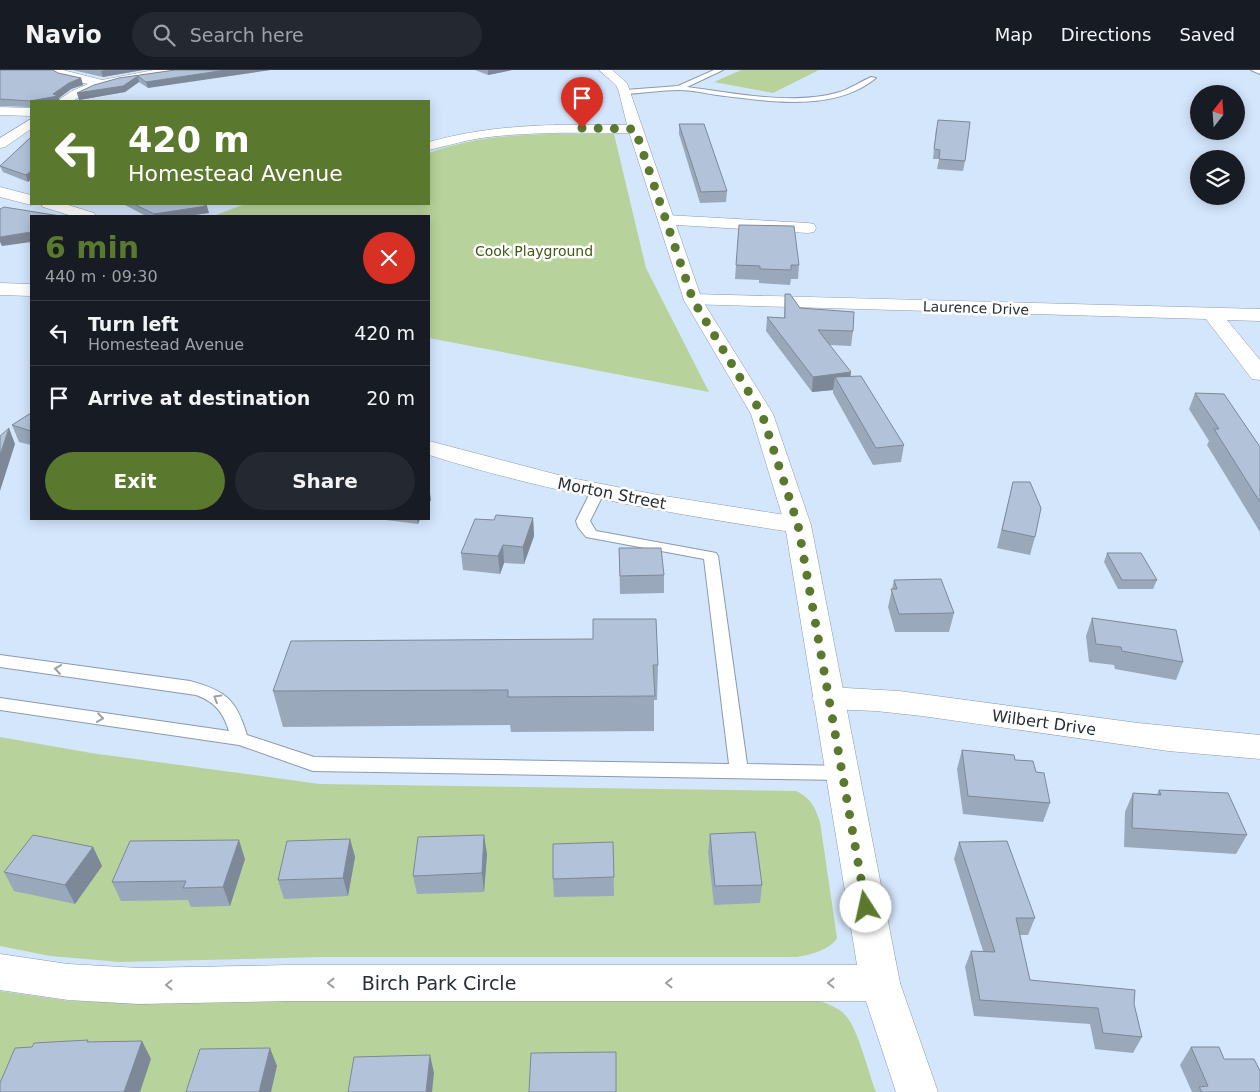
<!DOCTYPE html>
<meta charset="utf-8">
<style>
:root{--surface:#171b24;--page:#242831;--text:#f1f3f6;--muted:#9ea1a6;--line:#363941;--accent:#5b792e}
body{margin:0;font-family:"DejaVu Sans",sans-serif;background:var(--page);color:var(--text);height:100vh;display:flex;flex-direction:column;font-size:19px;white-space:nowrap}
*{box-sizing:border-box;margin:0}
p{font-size:16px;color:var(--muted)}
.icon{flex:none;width:28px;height:28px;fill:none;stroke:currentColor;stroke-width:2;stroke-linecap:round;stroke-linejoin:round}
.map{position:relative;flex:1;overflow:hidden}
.side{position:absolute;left:30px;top:145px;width:400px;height:305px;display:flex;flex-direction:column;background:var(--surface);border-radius:0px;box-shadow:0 2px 12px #0003}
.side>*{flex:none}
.guide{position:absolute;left:30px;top:30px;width:400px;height:105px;border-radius:0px;box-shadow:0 2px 12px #0003;background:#5b792e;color:#fff;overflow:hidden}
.needle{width:32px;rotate:17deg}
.fabs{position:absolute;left:1190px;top:15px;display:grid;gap:10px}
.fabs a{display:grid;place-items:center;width:55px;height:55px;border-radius:50%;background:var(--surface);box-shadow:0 2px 12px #0003;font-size:25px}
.pin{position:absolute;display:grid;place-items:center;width:42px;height:42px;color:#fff;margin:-51px -21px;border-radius:50% 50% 50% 0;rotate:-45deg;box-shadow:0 0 5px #0007}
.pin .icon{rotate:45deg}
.me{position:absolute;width:55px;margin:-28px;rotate:350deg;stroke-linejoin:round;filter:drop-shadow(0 0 4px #0008)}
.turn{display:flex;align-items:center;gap:18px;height:105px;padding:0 15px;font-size:22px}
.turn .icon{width:65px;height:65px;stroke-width:2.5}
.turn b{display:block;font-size:35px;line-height:42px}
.round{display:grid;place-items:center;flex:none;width:52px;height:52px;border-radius:26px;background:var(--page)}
.summary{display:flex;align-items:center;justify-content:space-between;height:85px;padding:0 15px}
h1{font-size:30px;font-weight:600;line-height:38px;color:var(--accent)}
.cta{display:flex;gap:10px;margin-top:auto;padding:10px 15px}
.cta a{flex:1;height:58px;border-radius:30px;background:var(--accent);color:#fff;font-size:20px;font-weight:600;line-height:58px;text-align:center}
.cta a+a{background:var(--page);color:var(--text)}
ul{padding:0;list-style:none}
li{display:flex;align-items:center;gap:15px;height:65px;padding:0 15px;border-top:1px solid var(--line)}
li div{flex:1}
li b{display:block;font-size:19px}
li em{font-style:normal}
header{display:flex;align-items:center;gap:30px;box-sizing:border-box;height:70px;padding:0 25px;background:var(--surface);border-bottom:1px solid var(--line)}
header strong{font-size:24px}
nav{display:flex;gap:28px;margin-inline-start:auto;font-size:18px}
.search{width:350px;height:45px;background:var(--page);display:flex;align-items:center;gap:12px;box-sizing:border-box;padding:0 18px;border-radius:28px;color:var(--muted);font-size:19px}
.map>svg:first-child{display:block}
.green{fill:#b8d29b}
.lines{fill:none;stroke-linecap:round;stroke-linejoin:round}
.lane-casing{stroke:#8a9aaf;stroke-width:2}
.street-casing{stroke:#8a9aaf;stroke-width:1}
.secondary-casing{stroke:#8a9aaf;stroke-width:1}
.lane{fill:#fff;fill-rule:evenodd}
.street{fill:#fff;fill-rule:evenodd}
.secondary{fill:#fff;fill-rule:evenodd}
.wall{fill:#99a8bb}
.shaded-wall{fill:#7d8898}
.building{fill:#b2c3d9;stroke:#7d8898}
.oneway{stroke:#9ea0a5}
.route{stroke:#5b792e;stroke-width:9;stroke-dasharray:0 16.2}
.labels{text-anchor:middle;stroke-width:5;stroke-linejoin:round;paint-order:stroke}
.far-park-label{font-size:14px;fill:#405916;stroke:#fff}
.far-street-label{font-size:14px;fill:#272d36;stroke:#fff}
.street-label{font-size:16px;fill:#272d36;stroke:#fff}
.near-street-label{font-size:19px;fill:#272d36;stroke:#fff}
</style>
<header>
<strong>Navio</strong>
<div class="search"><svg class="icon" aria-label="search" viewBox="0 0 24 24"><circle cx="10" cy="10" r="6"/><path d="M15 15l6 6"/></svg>Search here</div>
<nav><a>Map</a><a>Directions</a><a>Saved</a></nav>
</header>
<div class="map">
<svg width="1260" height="1022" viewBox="0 0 1260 1022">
<rect width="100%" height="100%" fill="#d4e6fc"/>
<!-- green -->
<path class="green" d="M741 0H819L773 23 714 12Z
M614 64 646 198 709 322 429 268V146H213L245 134H429V83C488 61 552 64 614 64Z
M0 667 91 683 320 714 796 721C811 728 815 737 820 752L837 868C830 880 810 885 797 887H324L120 892 50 886 0 876Z
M0 921 69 931 131 932 258 930 812 928C824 933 838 936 846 946 859 961 868 1002 876 1022H0Z"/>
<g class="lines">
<defs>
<path id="lane" d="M714 0H723L687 17C735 23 792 36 840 22 851 18 860 12 871 7L876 8C834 43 767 31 717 25 704 23 691 20 679 20 661 20 643 23 625 24L622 22 625 20 678 16Z
M1251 0H1260V4Z
M598 417 605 421 590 451 596 461 711 482 716 483 718 486 747 694 842 696 848 698 851 703 848 708 842 710 313 701 239 675 0 640V628L229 661C223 642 215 632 196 625L0 597V585L190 611C226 621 236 629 247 665L314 687 729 694 704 489 586 467 578 457 576 451 591 421Z"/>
<path id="street" d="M47 0H63L102 10 154 0H187L181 4 120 13 95 20 72 31H57L72 21 88 14 61 8Z
M0 37 31 38V46L0 45Z
M31 49V59L5 77 0 78V68Z
M557 55H635L642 59 635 63C584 63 532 61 481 68 463 71 446 76 429 80V72C471 60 513 56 557 55Z
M0 117 31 125V134H35L31 135 0 127Z
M41 134H65L94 143 96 146H72L43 137Z
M666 145 808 153 814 154 816 158 814 162 808 163 660 154 658 150 660 146Z
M0 213 31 214V226L0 225Z
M693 224 1260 239V251L1227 250 1260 290V310L1252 309 1206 249 686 234 684 230 686 226Z
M429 371 566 407 658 425 798 447 807 450 811 455 807 460 798 463C673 444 550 423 429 385Z
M828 617 899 621 1138 653 1260 665V689L1168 681 922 646 876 641 828 639 817 636 812 628 817 620Z
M0 884 68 894 139 898 289 895H880L894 900 900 913 894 926 880 931H289L139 934 68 930 0 920Z"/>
<path id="secondary" d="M599 0H612L627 13 702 230 773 344 811 455 900 913 938 1022H896L860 913 785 455 751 344 684 230 628 59 619 22 616 15Z"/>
</defs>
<!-- lane casing -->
<use href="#lane" class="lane-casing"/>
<!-- street casing -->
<use href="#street" class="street-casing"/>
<!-- secondary casing -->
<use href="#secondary" class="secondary-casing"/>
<!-- lane -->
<use href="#lane" class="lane"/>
<!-- street -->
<use href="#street" class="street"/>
<!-- secondary -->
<use href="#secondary" class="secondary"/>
</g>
<!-- wall -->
<path class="wall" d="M0 0 58 3 81 8 83 15 71 19 59 28 31 31V37L0 36Z
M72 0H143L103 7Z
M175 0 148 18 139 12 125 22 79 30 119 8Z
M475 0H512L488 5Z
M679 54 727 121 726 132 700 133 679 64Z
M936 59 965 91 963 101 937 99 939 89H933Z
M31 67V109L28 112 3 102 0 96Z
M123 134H202L209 143 187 146H146Z
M739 155 799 195 798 209H791L790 215 759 213V210L735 209Z
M785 224 800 238 853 261 851 276 830 275 850 306 904 375 901 392 873 395 833 323V320L812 322 766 261 767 247 784 248Z
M1195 323 1260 377V462L1207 375 1209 371 1189 339Z
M31 343V375L19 372 12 355Z
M1013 412 1035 467 1030 485 997 478Z
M533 448 534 466 524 494 504 493 500 504 463 500 461 483 494 450Z
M380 449H420L418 454 386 450Z
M619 478 664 505V523L620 524Z
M1107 483 1157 510 1153 519H1118L1104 492Z
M894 510 954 543 949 562H895L888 537Z
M1092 548 1183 592 1176 610 1115 599 1114 595 1089 592 1086 566Z
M658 595 657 630H654V661L511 662 510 655 283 657 273 621Z
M962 680 1015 690 1036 702 1050 733 1043 752 963 744 957 699Z
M1159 720 1247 765 1236 784 1124 777 1125 742 1133 723 1157 724Z
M710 764 762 815 760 833 714 835 708 782Z
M350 769 355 787 348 826 284 829 278 810Z
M613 772 614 826 554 827 553 809Z
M959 772 1035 848 1028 865H1020L1030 910 1134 934 1142 967 1133 983 1095 979 1090 954 974 946 965 897 971 881H983L954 789Z
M93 777 102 796 75 834 14 821 4 802Z
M487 784 484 822 417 824 413 806Z
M245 789 230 836 191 837 188 830 121 831 112 812Z
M1191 977 1224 989 1260 1022H1192L1180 995Z"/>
<!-- shaded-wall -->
<path class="shaded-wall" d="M105 0H143L103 7 101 1Z
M226 0H271L148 18 146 12Z
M488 0H512L488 5Z
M138 6 139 12 125 22 79 30 77 23Z
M81 8 83 15 71 19 59 28 60 31H31V33L30 31 53 24 69 13Z
M31 101V109L28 112 26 105Z
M207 136 209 143 187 146H154V144Z
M31 162V172L2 176 0 172V167Z
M851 302 849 318 835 307 833 320 812 322 813 307Z
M9 358 15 374 0 421V385Z
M429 416 431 430 429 433Z
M533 448 534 466 524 494 523 477Z
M417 449H420L418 454Z
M503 475 504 493 500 504 498 486Z
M484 765 487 784 484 822 482 803Z
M350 769 355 787 348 826 343 808Z
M239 770 245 789 230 836 223 817Z
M93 777 102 796 75 834 65 815Z
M142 971 151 989 140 1022H124Z
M270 978 277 996 271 1022H259Z
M430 985 434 1003 432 1022H426Z"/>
<!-- building -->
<path class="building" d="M0 0H53L58 3 81 8 69 13 53 24 58 26 30 31 0 29Z
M175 0H226L146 12 138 6 123 16 77 23 94 15 119 8Z
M938 50 970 52 965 91 939 89 940 80 934 79Z
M679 54H704L727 121 701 122Z
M31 67V101L26 105 0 96Z
M134 134H202L207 136 154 144Z
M4 137 60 146H31V162L0 167V139Z
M739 155 794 156 799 195H791V200L760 199V196L736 195Z
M785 224H790L800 238 854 242 853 261 818 260 851 302 813 307 767 247 785 248Z
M861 306 904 375 876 378 835 307Z
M1195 323 1224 324 1260 377V432L1214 359H1219Z
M31 343V361L12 355Z
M9 358 0 385V366Z
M1013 412H1030L1041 438 1035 467 1002 460Z
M496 445 533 448 523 477 503 475 498 486 461 483 475 449 494 450Z
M619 478H661L664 505 620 506Z
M1107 483H1141L1157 510H1122Z
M941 509 954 543 899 544 891 519H897L894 510Z
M1092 548 1176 560 1183 592 1122 581 1121 577 1096 574Z
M593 549H656L658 595H653L655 626 508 627V620L273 621 291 571 593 569Z
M962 680 1014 685 1015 690 1033 691 1036 702 1044 703 1050 733 968 726Z
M1159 720 1228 723 1247 765 1132 758 1133 723 1161 725Z
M755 762 762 815 715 816 710 764Z
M33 765 93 777 65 815 4 802Z
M484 765 482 803 413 806 418 767Z
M350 769 343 808 278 810 287 771Z
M239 770 223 817 183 818 186 811 112 812 130 771Z
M1007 771 1035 848H1016L1030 910 1135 920 1134 934 1142 967 1103 963 1098 938 980 930 971 881 995 882 959 772Z
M613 772 614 807 553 809V774Z
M88 970 87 972 142 971 124 1022H0V1013L15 978 32 977 34 973Z
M1191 977H1219L1224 989H1254L1260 1001V1022H1202L1199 1017 1208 1016Z
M270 978 259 1022H186L200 979Z
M616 982V1022H529L531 983Z
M430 985 426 1022H348L354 987Z"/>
<!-- one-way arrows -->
<defs><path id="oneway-chevron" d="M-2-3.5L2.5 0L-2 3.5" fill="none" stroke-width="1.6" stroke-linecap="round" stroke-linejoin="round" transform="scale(1.25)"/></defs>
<g class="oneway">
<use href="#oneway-chevron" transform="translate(58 599) rotate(-172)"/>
<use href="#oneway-chevron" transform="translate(217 628) rotate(-149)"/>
<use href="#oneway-chevron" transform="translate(100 648) rotate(8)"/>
<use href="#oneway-chevron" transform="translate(331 913) rotate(-180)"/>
<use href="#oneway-chevron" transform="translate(669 913) rotate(180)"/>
<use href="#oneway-chevron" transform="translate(831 913) rotate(-180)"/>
<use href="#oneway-chevron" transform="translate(169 915) rotate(179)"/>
</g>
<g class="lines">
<!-- route -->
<path class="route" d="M582 58 635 59 693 230 762 344 798 455 866 837"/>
</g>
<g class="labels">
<!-- far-park labels -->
<g class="far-park-label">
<text x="534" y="186">Cook Playground</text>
</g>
<!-- far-street labels -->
<g class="far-street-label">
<text transform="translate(976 238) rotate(2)" y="5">Laurence Drive</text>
</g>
<!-- street labels -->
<g class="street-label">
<text transform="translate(612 423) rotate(11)" y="6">Morton Street</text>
<text transform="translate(1044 652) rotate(8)" y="6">Wilbert Drive</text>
</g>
<!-- near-street labels -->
<g class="near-street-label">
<text x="439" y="920">Birch Park Circle</text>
</g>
</g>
</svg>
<div class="fabs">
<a><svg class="needle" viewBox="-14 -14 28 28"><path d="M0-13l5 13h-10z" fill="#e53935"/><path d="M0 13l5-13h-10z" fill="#9ea1a6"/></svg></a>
<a><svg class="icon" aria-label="layers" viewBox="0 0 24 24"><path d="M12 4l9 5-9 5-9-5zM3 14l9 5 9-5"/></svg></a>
</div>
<div class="pin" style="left:582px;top:58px;background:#d93025"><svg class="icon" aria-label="arrive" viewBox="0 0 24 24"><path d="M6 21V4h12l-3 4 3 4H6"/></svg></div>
<svg class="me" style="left:866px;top:837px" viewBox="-20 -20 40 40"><circle r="19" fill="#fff"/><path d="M0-13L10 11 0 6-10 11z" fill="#5b792e"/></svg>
<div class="guide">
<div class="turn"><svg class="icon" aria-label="left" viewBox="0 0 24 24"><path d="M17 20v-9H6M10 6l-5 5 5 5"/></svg><div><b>420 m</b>Homestead Avenue</div></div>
</div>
<section class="side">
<div class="summary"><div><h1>6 min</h1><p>440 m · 09:30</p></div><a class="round" style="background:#d93025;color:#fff"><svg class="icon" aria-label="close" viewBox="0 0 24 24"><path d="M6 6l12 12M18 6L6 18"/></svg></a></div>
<ul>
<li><svg class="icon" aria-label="left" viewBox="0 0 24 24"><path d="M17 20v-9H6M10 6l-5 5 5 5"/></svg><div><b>Turn left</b><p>Homestead Avenue</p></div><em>420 m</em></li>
<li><svg class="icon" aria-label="arrive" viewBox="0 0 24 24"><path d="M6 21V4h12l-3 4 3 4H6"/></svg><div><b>Arrive at destination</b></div><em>20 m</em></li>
</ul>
<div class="cta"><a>Exit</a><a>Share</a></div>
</section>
</div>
